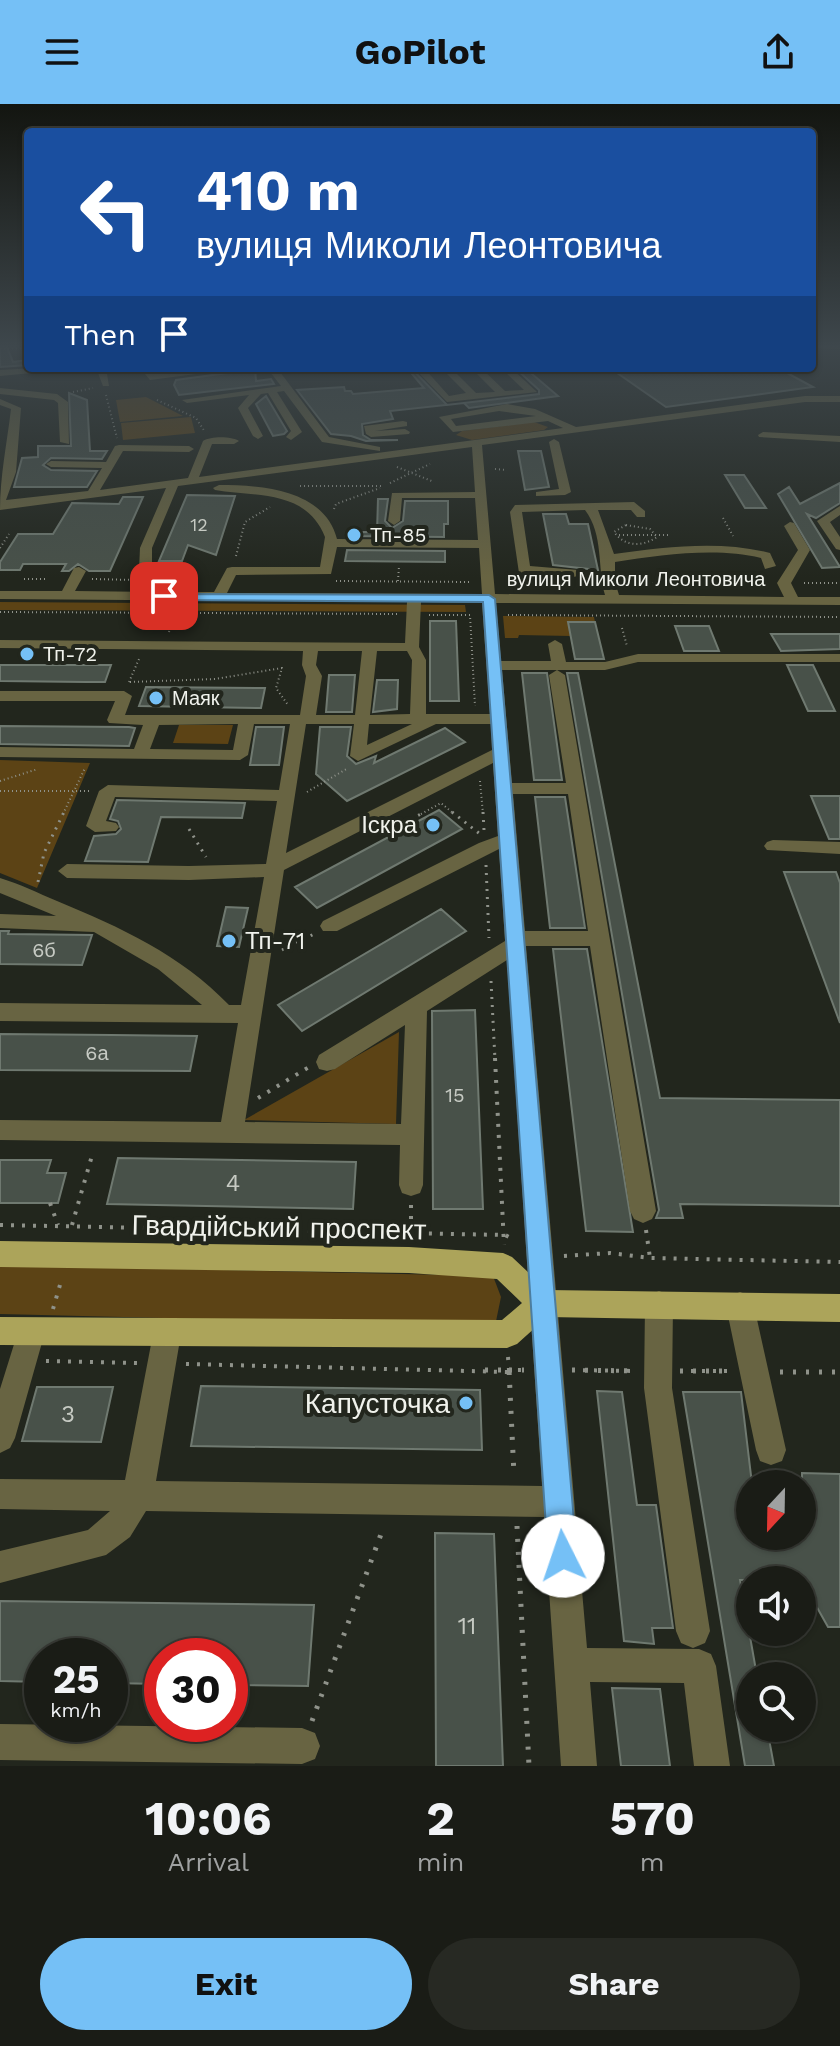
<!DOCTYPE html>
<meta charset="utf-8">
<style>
:root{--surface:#1a1c16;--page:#272923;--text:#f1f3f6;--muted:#9fa1a1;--line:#383a35;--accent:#75c0f6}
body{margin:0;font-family:"Work Sans",sans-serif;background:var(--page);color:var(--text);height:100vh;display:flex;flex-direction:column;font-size:30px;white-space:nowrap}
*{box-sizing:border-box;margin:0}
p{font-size:26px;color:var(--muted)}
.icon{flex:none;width:44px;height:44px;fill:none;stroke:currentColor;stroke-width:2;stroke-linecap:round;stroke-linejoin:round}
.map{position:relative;height:1662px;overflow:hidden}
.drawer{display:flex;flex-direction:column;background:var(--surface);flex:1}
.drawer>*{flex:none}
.top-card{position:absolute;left:24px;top:24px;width:792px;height:244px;border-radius:8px;box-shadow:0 2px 6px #0004,0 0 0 2px var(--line);background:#1a4fa0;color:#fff;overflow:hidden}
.needle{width:52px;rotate:202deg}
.buttons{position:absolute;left:736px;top:1366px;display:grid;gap:16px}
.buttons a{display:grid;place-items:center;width:80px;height:80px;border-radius:50%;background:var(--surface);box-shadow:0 2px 6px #0004,0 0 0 2px var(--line);font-size:40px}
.speed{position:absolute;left:24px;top:1534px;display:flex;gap:16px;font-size:40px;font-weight:700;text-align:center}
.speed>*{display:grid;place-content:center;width:104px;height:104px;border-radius:50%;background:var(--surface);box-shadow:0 2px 6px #0004,0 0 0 2px var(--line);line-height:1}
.speed small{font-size:20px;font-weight:400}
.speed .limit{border:12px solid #d22;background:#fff;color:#111}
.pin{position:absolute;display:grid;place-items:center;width:68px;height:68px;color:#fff;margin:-34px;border-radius:16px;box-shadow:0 4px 12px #0006}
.me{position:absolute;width:88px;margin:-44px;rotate:356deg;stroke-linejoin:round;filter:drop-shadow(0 0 6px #0008)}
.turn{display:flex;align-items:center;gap:28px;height:168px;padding:0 40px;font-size:36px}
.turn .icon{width:104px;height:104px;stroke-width:2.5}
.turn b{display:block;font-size:56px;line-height:68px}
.then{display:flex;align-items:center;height:76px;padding:0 40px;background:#0003;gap:16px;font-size:30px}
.eta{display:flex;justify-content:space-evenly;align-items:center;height:136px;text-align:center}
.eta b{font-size:48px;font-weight:700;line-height:56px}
.primary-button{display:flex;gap:16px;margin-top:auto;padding:16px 40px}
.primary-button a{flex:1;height:92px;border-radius:48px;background:var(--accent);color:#111;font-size:32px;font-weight:700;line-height:92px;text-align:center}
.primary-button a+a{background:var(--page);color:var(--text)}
header{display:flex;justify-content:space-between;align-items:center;height:104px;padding:0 40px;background:var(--accent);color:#111;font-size:36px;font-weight:700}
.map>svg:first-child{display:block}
.green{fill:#5c4315}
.building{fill:#485149;stroke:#6f7970;stroke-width:2}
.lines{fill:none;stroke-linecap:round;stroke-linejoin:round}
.path-far3{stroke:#8f928a;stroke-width:2;stroke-dasharray:1 3;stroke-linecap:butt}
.path-far2{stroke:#8f928a;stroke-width:3;stroke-dasharray:2 6;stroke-linecap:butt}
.path-far1{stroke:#8f928a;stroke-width:4;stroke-dasharray:3 8;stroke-linecap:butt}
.path{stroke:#8f928a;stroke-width:5;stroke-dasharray:3 10;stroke-linecap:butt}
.minor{fill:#686442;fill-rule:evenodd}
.major{fill:#aca45a;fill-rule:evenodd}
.route{fill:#75c0f6;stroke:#4c7da0;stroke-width:2}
.poi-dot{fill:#75c0f6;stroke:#22261d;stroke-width:3}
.labels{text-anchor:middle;stroke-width:8;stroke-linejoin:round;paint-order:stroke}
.far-number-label{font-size:18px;fill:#c6cac3}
.far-poi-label{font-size:20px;fill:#f0f2ec;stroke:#22261d;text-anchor:start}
.far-street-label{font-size:20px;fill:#f0f2ec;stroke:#22261d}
.number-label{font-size:20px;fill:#c6cac3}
.poi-label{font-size:24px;fill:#f0f2ec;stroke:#22261d;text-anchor:end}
.near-number-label{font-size:24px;fill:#c6cac3}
.near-street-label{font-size:28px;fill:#f0f2ec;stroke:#22261d}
.near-poi-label{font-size:28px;fill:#f0f2ec;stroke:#22261d;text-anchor:end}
</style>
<header><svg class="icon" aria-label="menu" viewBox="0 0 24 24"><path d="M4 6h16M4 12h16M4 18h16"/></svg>GoPilot<svg class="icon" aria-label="share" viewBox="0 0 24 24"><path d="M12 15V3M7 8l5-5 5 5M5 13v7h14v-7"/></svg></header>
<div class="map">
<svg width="840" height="1662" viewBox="0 0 840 1662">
<rect width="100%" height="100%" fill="#22261d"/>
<!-- green -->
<path class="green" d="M146 293 183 312 120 318 116 296Z
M191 313 195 329 123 336 121 319Z
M534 318 548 323 544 326 472 336 456 331 462 327Z
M0 498 465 501 466 508 0 506Z
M503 512 594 513 595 518H568L571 532 519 531 518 534H505Z
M179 621H233L228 640 173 639Z
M0 656 90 659 37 784 0 769Z
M399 928 396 1020 244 1016Z
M0 1161 493 1172 501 1193 495 1222 0 1210Z"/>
<!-- building -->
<path class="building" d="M0 241H6L13 258 28 256V261L0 263Z
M245 264H255L256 277 271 275 274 280 179 291 174 281 176 276 242 267Z
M407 264H411L447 301 539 290V286L515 264H525L558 292 469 304 464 299 390 307 393 315 362 320 363 331 371 336H398L366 337 351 332 331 330 297 286 344 283 345 287H351L353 290 424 284Z
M610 264H778L813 283 666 303Z
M69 289 87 296 90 347H107L102 355 51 354 43 361 51 366 97 367 87 383H14L22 354 38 353V342H71Z
M266 292 287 327 284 330 273 332 256 300Z
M518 347H541L549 383 525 386Z
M725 371H744L766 404H745Z
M840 379V399L816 414 807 410 840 463 822 464 778 390 789 383 800 400Z
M187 391 235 392 216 451 188 441 182 457H159Z
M123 393H143L110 467H89L78 460 69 467H62L66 460H23L20 466H0V458L18 430H53L72 399 119 400Z
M378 395H388L385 417 392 424 403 417 405 397H448V420H444V433L349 432V428H377Z
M543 410H566L569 420H588L598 466 553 461Z
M347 446 445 447V458L345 457Z
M430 517H456L459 597H430Z
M568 518H595L604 555H575Z
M675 522H709L719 547H684Z
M771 530H840V545L781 547Z
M0 561H111L105 578H85L0 577Z
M787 561H813L835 607H808Z
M522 569H547L562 676H534Z
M567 569H578L660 994 840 996V1102L680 1100 683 1114H656L659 1106Z
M329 571H355L352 608H326Z
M377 576H398L397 605 373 608Z
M146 583 265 584 261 604 139 602Z
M0 622 129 623 135 624 129 642 0 640Z
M256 623H284L279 661H250Z
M320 623H351L347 652 356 660 376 652 374 659 445 624 465 638 347 697 316 670Z
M811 692H840V735H829Z
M535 693H565L585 824H550Z
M117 696 245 699 242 714 161 713 148 758 85 757 94 732 116 730 121 725 118 717 110 715Z
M439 706 462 725 317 804 295 783Z
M784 768H836L840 779V919Z
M226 803 248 804 239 843 217 842Z
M441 805 466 827 302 927 278 901Z
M0 827H9L8 830 92 831 82 861 0 860Z
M553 845H587L633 1128 586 1127Z
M475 906 483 1105H433L432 907Z
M0 930 112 931 197 932 190 967 0 966Z
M118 1054 356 1058 353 1105 107 1100Z
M0 1056H51L47 1069H66L58 1099H0Z
M201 1282 480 1286 482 1346 191 1342Z
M37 1283H113L101 1338 22 1337Z
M597 1287 622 1288 637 1401H656L673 1524H652L654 1540 624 1537Z
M683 1288H741L752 1380 750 1432H802V1369L840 1370V1523H828L810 1491 802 1490V1476H740L757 1572H750V1624H767L774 1662H745Z
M435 1429 494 1430 503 1662H436Z
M0 1497 314 1501 308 1582 230 1581V1552H162V1580L110 1579V1552H42V1578L0 1577Z
M612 1584 660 1585 670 1662H621Z"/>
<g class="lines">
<!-- path-far3 -->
<path class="path-far3" d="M0 245 28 244
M73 288 93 284
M106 291 117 334
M157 296 196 314 205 328
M397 363 434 378
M495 365 507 366
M390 379 430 360
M300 382H384
M334 405 336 400 380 384
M723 414 733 432
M626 421 650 425 657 433C642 443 625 443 614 428Z
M619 431H671
M0 444 9 430
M236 452 245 418 270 403
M24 475H48
M92 475 136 476
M336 477 472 478
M398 477 399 462
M624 479H768
M804 479H840
M0 508 397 510
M429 511H470L475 602
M508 511 840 513
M622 524 627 542
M169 528 176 509
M129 578 139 555
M130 578 215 575 282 564 276 584 288 601
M0 677 38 665
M480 677 483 710
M0 687H89
M307 688 348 664
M63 710 85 664
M421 710 441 699 454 710"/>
<!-- path-far2 -->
<path class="path-far2" d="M452 708 480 730
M483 708 484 726
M411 715 425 708
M189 725 206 753
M486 761 489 834
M38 778 44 749 64 708
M282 846 314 830
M491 877 495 956"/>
<!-- path-far1 -->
<path class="path-far1" d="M495 954 504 1141
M258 994 309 963
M50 1099 58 1121
M411 1101V1127
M0 1121 505 1131 515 1136
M72 1121 93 1048
M646 1126 650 1154
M564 1152 610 1149 650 1154 840 1158
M53 1205 62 1174
M508 1253 509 1266H524
M46 1257 138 1259
M186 1260 509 1268
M572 1266 636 1267
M680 1267H728"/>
<!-- path -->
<path class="path" d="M485 1266H509L514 1371
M509 1266H524
M572 1266 636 1267
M680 1267H728
M780 1268H840
M517 1422 529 1662
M312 1617 384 1422"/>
<!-- minor -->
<path class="minor" d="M812 241H840V245L812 244Z
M36 264H84L0 272V266Z
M96 264H106L109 282H103Z
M140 264H150L153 270 242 264 150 276Z
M267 264H277L329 333 380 343V347L322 338 284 287 277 288 302 328 291 336 286 333 291 327 268 289 261 290 248 304 263 332 258 335 253 332 238 304 249 291 187 299 182 296 281 282Z
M414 264H424L449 292 466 289 441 264H451L476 289 495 288 471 264H481L505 287 524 286 503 266 511 264 537 288 447 298Z
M0 284 57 290 68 298 69 340 60 338 58 299 54 296 0 290Z
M805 292H840V298H805L482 341 495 490 605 491C597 463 604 431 585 406L522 408 530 462 578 466V472L573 473 519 469 510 408 515 401 634 398 645 407V413H637L631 406H598L614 450C665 443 720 436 770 449L776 462 765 465 761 454C716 443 661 451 615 458V478L619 491 784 493 777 479 798 446 784 422 790 418 794 419 810 446 791 479 798 493H840V501L496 499 501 557H551L548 540 555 536 562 540 566 558H605L638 550H840V558H638L605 566H502L512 679H566L549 571 557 566 565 571 656 1107 652 1115 643 1119 634 1115 630 1107 590 842H526L587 1544 699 1545 711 1550 716 1562 730 1662H694L684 1579 590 1578 597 1662H561L544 1413 146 1407 130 1433 106 1451 0 1479V1447L88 1426 110 1407 0 1405V1375L125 1376 153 1230 157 1220 167 1216 177 1220 181 1230 156 1377 542 1382 507 856 427 907 423 1081 420 1089 411 1092 402 1089 399 1081 400 1041 0 1036V1016L221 1018 238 919 0 917V899L202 901 158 865 94 828 0 824V810L56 812 0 789V774C20 780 38 789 57 797 120 823 181 851 229 901H241L264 773 189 776 67 774 58 767 67 760 189 762 266 760 277 697 115 693 106 717 116 719 119 723 116 727 95 728 86 722 99 687 108 681 279 686 290 620H254L248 651 240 656 0 653V643L134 645 143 621 109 619 107 616 115 597H0V587H124L132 592 125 611H300L306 572 302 561 303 547 0 544V536L405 539 407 498 0 495V487H62L74 464 79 463 86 467 75 487 156 488 152 475 139 466 140 444 166 384 0 406C0 372 7 339 11 305L0 301V295L21 304 16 368 6 396 88 387 102 364 51 363 46 360 51 357 106 358 115 342 119 341 189 342 194 345 189 348 123 347 100 386 188 374 203 337C211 332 231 332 239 337L234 340H212L199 373 563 324 548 317 453 328 439 313 507 300 535 305 576 323ZM499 307 536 312 456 322 451 315ZM472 343 475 388 392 389 388 417 394 421 400 417 402 394H475L478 436 337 435C324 385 261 381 219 381L213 384 215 386C255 393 306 385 325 433L320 463H232L227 464 214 488H169L163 470 152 464V444L178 382ZM337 443 479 444 482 490 227 489 236 471 331 470ZM421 498 482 499 490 610H426V556L419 543ZM318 547H362L355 611H316L322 572 316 561ZM377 547H407L412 556 410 610 370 611ZM238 620 233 646 150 645 159 621ZM306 620H354L350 652 358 657 436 620H491L492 646 286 749ZM369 620H412L367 641ZM493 659 498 732 479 739 323 817 320 822 323 827H337L499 745 505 837 319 951 316 958 319 965 327 967 335 965 405 921 401 1020 245 1018 284 766ZM513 690H568L588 827H525Z
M403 317 407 318V322L375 327 405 325 410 328 409 330 371 333 366 330 364 322Z
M763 328 840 332V338L759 333 758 331Z
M554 335 559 338 571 388 565 391 536 392V388L559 385 549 338Z
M840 402V411L830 418 840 433V446L836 445 817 417Z
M773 736 840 738V750L767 746 764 742 767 738Z
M659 1187 669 1191 673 1201 672 1284 710 1527 705 1539 693 1544 681 1539 676 1527 644 1284 645 1201 649 1191Z
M740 1188 750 1192 754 1202 786 1346 782 1357 771 1361 760 1357 756 1346 726 1202 730 1192Z
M31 1214 41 1218 45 1228 15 1334 10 1344 0 1349V1285L21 1218Z
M0 1620 302 1624 315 1629 320 1642 315 1655 302 1660 0 1656Z"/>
<!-- major -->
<path class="major" d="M0 1137 409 1143 503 1149 512 1153 547 1186 840 1190V1218L547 1213 517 1240 507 1244 0 1241V1213L502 1216 522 1199 497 1175 409 1169 0 1163Z"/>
</g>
<!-- sky -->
<linearGradient id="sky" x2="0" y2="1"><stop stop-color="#131510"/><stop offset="0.51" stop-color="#3e474c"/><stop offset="1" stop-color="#3e474c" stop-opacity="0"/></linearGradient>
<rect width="840" height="474" fill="url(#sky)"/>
<!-- route -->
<path class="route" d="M160 490 489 491 495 495 577 1452 573 1462 563 1467 552 1462 548 1452 483 498 164 496 158 492Z"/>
<!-- markers -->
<g class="poi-dot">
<circle cx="354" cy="431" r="8"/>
<circle cx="27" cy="550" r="8"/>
<circle cx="156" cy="594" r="8"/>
<circle cx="433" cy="721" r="8"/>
<circle cx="229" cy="837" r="8"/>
<circle cx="466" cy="1299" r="8"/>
</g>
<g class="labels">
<!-- far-number labels -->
<g class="far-number-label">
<text x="199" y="427">12</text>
</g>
<!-- far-poi labels -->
<g class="far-poi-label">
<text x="370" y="438">Тп-85</text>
<text x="43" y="557">Тп-72</text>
<text x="172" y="601">Маяк</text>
</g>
<!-- far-street labels -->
<g class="far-street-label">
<text x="636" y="482">вулиця Миколи Леонтовича</text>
</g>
<!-- number labels -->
<g class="number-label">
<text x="44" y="853">6б</text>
<text x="97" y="956">6а</text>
<text x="455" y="998">15</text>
</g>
<!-- poi labels -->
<g class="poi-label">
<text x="417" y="729">Іскра</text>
<text x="245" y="845" text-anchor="start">Тп-71</text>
</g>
<!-- near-number labels -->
<g class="near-number-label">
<text x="233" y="1087">4</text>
<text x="68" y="1318">3</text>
<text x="467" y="1530">11</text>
</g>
<!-- near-street labels -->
<g class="near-street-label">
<text transform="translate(279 1123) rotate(1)" y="10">Гвардійський проспект</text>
</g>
<!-- near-poi labels -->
<g class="near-poi-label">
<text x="450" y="1309">Капусточка</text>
</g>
</g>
</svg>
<div class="buttons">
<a><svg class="needle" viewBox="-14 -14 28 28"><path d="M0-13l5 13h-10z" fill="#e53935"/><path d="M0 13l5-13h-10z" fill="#9fa1a1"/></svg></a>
<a><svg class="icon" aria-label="sound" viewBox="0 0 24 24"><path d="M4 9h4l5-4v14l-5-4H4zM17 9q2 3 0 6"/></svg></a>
<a><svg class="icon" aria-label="search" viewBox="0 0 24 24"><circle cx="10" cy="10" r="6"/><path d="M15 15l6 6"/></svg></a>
</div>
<div class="speed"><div>25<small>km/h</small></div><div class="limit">30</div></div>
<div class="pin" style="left:164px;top:492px;background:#d93025"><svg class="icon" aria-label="arrive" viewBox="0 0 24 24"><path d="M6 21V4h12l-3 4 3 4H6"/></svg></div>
<svg class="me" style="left:563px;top:1452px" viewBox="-20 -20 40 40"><circle r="19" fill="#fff"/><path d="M0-13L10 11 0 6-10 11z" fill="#75c0f6"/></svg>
<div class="top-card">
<div class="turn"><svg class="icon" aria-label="left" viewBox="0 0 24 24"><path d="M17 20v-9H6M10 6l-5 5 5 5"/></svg><div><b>410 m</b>вулиця Миколи Леонтовича</div></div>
<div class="then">Then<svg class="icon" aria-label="arrive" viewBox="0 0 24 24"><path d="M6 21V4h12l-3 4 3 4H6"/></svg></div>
</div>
</div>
<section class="drawer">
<div class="eta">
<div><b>10:06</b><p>Arrival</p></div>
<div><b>2</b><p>min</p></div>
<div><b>570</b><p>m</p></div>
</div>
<div class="primary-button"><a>Exit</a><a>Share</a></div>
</section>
